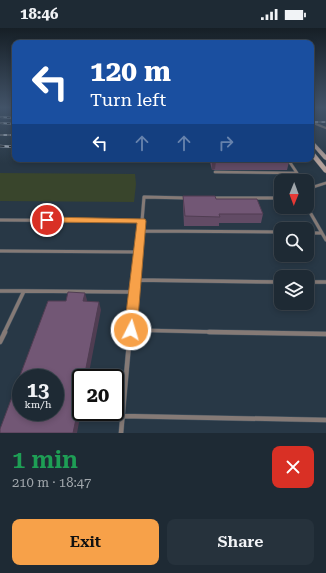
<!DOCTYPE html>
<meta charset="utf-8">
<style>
:root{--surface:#1e2a34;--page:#26323c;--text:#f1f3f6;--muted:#a1a7ac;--line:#3c464f;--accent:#f7a149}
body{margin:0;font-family:"Roboto Serif",serif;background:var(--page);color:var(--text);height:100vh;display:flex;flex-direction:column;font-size:15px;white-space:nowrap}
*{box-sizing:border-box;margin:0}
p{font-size:13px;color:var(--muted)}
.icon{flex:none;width:22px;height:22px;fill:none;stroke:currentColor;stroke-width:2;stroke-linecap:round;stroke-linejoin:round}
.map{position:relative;height:405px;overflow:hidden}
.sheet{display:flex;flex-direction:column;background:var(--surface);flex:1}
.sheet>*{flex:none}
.guide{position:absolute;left:12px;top:12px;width:302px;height:122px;border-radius:8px;box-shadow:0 2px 6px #0003,0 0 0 1px var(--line);background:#1a4fa0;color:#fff;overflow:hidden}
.needle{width:26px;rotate:181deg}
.fabs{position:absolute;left:274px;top:146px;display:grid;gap:8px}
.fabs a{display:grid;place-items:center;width:40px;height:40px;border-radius:8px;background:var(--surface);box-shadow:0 2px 6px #0003,0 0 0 1px var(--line);font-size:20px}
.speed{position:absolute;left:12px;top:341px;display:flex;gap:8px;font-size:20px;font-weight:700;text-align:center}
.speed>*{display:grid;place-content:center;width:52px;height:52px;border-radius:50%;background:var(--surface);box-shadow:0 2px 6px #0003,0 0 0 1px var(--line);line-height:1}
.speed small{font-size:10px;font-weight:400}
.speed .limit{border:2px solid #111;border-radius:6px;background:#fff;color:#111}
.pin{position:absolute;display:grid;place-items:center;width:34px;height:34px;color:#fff;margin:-17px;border:2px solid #fff;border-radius:50%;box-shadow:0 1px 4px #0007}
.me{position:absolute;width:44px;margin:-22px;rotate:5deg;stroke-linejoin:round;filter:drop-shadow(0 0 3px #0008)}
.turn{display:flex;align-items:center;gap:14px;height:84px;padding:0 12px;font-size:18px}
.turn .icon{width:52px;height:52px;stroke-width:2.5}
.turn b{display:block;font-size:28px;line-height:34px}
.lanes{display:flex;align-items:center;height:38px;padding:0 12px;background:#0003;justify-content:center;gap:20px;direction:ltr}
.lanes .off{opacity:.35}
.round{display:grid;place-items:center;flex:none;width:42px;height:42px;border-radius:8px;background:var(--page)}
.headline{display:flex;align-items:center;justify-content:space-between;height:68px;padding:0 12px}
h1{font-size:24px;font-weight:600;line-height:30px;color:#1e9e55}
.primary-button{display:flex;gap:8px;margin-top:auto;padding:8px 12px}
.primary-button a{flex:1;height:46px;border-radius:8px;background:var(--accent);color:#111;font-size:16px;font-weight:600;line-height:46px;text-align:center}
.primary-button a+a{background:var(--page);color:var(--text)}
.status{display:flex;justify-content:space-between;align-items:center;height:28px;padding:0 20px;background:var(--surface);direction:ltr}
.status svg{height:11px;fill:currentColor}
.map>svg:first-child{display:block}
.green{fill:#39452c}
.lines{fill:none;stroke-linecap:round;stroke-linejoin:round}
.lane-far4-casing{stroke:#455461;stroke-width:2.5}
.lane-far3-casing{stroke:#455461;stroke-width:3.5}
.lane-far2-casing{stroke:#455461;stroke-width:4}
.lane-far1-casing{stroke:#455461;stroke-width:4.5}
.lane-casing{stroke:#455461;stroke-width:5.5}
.secondary-casing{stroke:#455461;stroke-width:1}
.lane-far4{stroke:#857a76;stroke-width:2}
.lane-far3{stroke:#857a76;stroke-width:2.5}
.lane-far2{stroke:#857a76;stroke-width:3}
.lane-far1{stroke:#857a76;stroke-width:3.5}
.lane{stroke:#857a76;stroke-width:4.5}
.secondary{fill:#b2a09a;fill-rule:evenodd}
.rail-far1-casing{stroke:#a9b4bf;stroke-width:2}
.rail-casing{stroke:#a9b4bf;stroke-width:2.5}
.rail-far1{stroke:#171e25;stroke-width:1;stroke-dasharray:3.5;stroke-linecap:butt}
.rail{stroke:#171e25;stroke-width:1.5;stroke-dasharray:4.5;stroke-linecap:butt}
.wall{fill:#624b65}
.shaded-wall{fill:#503d52}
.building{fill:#725775;stroke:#503d52;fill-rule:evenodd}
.route{fill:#f7a149;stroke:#a1692f}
</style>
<div class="status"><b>18:46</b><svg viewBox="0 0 49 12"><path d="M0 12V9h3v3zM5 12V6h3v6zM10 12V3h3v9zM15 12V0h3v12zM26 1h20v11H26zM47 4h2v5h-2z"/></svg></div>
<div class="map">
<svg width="326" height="405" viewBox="0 0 326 405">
<rect width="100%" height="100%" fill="#283846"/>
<!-- green -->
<path class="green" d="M0 145 135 146 136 156 134 174 0 173Z"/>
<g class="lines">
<defs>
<path id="lane-far4" d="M311 94 326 100"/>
<path id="lane-far3" d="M215 144 297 145 289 133 282 131
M307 161 326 155"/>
<path id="lane-far2" d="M213 170H281
M307 179 326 212
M0 192 142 193 144 169 187 170
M141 203 281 204
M307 205H322
M0 223 138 224
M138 226 142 193"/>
<path id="lane-far1" d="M136 252 281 254
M307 254H326
M0 263H24
M131 302 257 305
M4 305 24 263 134 264 138 225
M130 305 134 264"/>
<path id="lane" d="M209 304 326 306
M0 314 5 304
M122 388 326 392
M121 405 130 304"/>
<path id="secondary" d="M311 111 326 127V132L324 131 311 116Z
M311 122 313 123 326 139V145L324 144 311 128Z"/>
</defs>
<!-- lane-far4 casing -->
<use href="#lane-far4" class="lane-far4-casing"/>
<!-- lane-far3 casing -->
<use href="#lane-far3" class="lane-far3-casing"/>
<!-- lane-far2 casing -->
<use href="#lane-far2" class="lane-far2-casing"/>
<!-- lane-far1 casing -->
<use href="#lane-far1" class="lane-far1-casing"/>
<!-- lane casing -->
<use href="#lane" class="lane-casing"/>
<!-- secondary casing -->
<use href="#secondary" class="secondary-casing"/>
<!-- lane-far4 -->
<use href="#lane-far4" class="lane-far4"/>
<!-- lane-far3 -->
<use href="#lane-far3" class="lane-far3"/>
<!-- lane-far2 -->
<use href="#lane-far2" class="lane-far2"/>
<!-- lane-far1 -->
<use href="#lane-far1" class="lane-far1"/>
<!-- lane -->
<use href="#lane" class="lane"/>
<!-- secondary -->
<use href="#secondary" class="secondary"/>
<defs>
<path id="rail-far1" d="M0 89 15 90
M311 94H326
M0 95 15 96
M0 107H15"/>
<path id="rail" d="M0 118 15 119"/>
</defs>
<!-- rail-far1 casing -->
<use href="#rail-far1" class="rail-far1-casing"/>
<!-- rail casing -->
<use href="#rail" class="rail-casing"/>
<!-- rail-far1 -->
<use href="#rail-far1" class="rail-far1"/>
<!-- rail -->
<use href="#rail" class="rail"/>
</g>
<!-- wall -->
<path class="wall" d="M210 131H287L289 134 287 142H212L210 134Z
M183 168 216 171 263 186 261 195H219V198H184L183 177Z"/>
<!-- shaded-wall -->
<path class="shaded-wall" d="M216 133 215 141 212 142V134Z
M85 265 87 272 85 281 83 273Z
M99 274 101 282 88 350H84Z
M81 367V384L77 405H73Z"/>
<!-- building -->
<path class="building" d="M212 131H287L289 134H212Z
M183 168H215L216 171H257L263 186H219L220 189 185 188Z
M68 264 85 265 83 273 99 274 84 350H81V367L73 405H0V401L48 273H66ZM21 350H55V384H21Z"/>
<!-- sky -->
<linearGradient id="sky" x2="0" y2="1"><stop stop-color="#161f26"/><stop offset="0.59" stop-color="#425368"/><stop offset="1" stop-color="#425368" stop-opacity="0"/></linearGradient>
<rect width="326" height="135" fill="url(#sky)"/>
<!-- route -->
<path class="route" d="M47 189 145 191 146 193 137 302 135 306 131 307 126 306 124 302 137 195 44 194 43 192Z"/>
</svg>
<div class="fabs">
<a><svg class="needle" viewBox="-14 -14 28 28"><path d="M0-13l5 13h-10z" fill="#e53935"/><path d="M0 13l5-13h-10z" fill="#a1a7ac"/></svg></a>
<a><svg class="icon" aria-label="search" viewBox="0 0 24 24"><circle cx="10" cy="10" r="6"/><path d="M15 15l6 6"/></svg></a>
<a><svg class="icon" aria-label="layers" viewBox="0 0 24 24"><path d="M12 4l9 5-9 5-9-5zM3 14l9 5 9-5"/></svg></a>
</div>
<div class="speed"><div>13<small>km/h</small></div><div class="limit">20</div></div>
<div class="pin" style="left:47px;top:192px;background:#d93025"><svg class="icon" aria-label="arrive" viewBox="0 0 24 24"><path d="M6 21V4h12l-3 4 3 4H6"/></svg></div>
<svg class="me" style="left:131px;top:302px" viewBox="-20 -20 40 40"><circle r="17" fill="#f7a149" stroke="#fff" stroke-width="3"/><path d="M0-11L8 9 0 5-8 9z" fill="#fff"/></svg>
<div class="guide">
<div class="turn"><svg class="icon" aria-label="left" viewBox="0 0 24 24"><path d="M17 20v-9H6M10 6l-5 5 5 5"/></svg><div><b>120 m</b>Turn left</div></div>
<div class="lanes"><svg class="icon" aria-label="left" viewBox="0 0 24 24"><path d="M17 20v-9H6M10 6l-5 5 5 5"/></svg><svg class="icon off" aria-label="ahead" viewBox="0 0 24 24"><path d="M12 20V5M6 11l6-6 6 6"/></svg><svg class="icon off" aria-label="ahead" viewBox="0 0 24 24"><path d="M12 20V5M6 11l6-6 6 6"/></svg><svg class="icon off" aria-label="right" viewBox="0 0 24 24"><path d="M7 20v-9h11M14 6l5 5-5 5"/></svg></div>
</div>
</div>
<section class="sheet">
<div class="headline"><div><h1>1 min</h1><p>210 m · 18:47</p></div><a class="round" style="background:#d93025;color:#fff"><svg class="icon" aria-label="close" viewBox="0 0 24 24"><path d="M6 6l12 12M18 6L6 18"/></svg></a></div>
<div class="primary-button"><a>Exit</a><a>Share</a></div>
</section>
